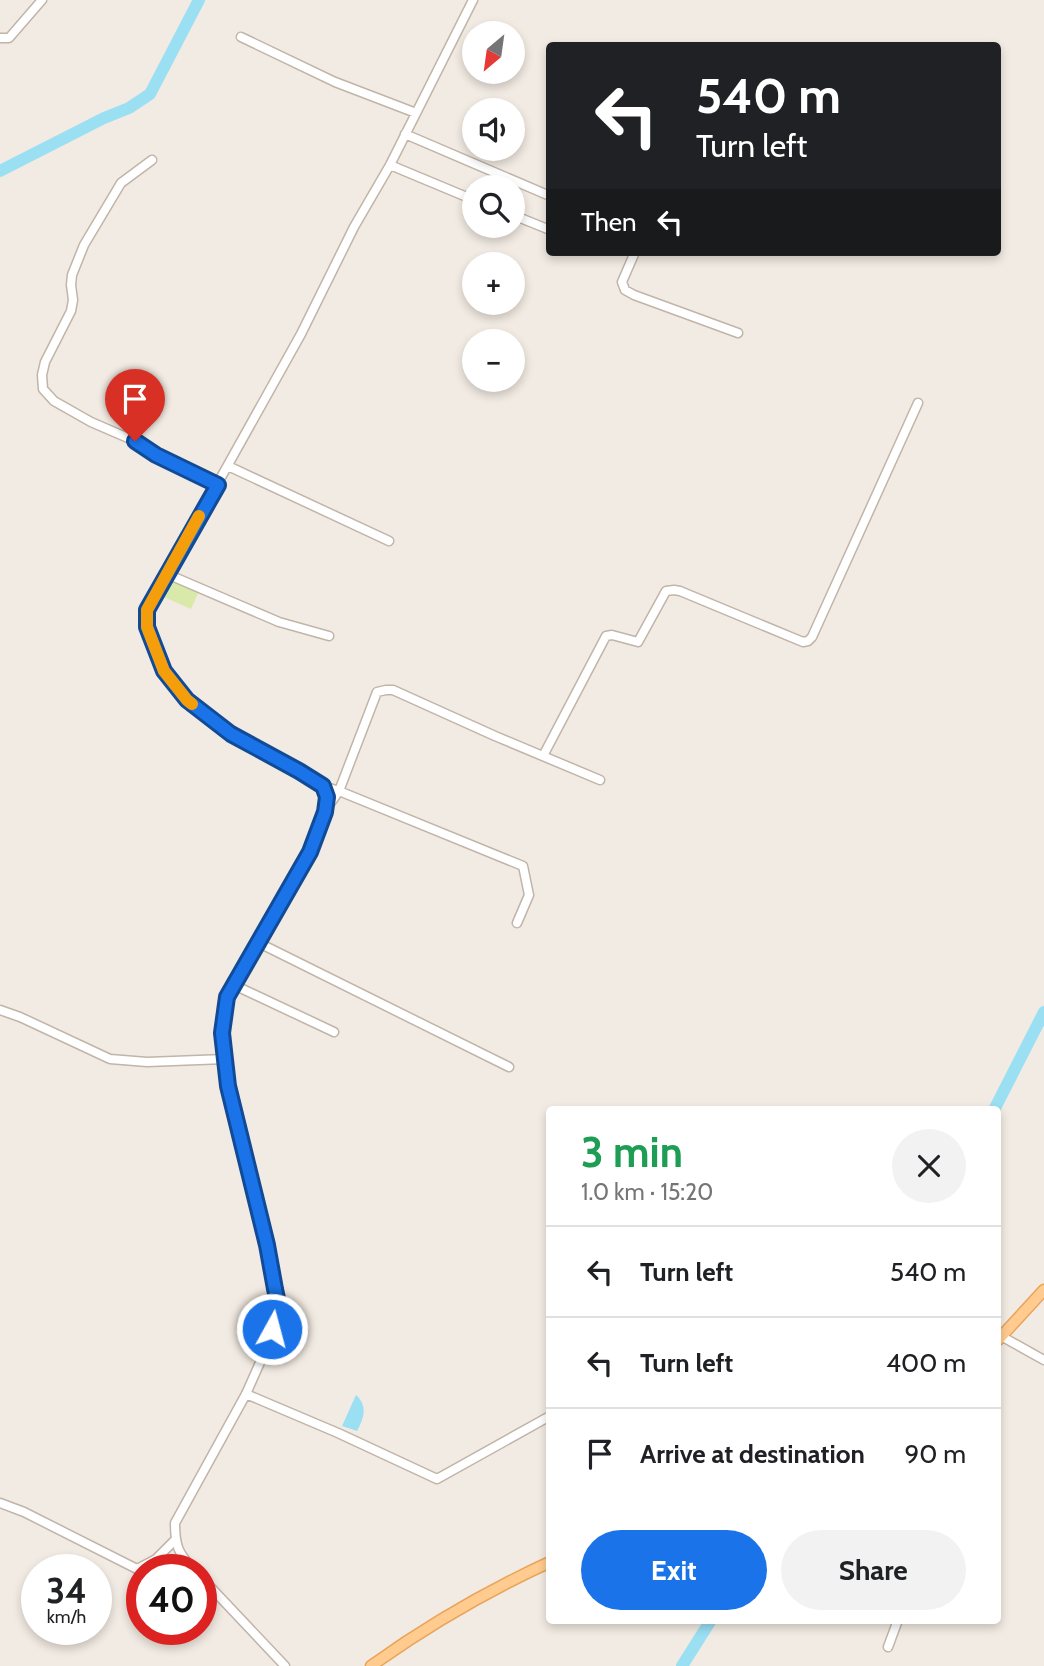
<!DOCTYPE html>
<meta charset="utf-8">
<style>
:root{--surface:#fff;--page:#f2f2f2;--text:#202124;--muted:#757577;--line:#e0e0e0;--accent:#1a73e8}
body{margin:0;font-family:Cabin,sans-serif;background:var(--page);color:var(--text);height:100vh;display:flex;flex-direction:column;font-size:26px;white-space:nowrap}
*{box-sizing:border-box;margin:0}
p{font-size:23px;color:var(--muted)}
.icon{flex:none;width:38px;height:38px;fill:none;stroke:currentColor;stroke-width:2;stroke-linecap:round;stroke-linejoin:round}
.map{position:relative;flex:1;overflow:hidden}
.panel{position:absolute;left:546px;top:1106px;width:455px;height:518px;display:flex;flex-direction:column;background:var(--surface);border-radius:7px;box-shadow:0 4px 10px #0003}
.panel>*{flex:none}
.guide{position:absolute;left:546px;top:42px;width:455px;height:214px;border-radius:7px;box-shadow:0 4px 10px #0003;background:#202124;color:#fff;overflow:hidden}
.needle{width:46px;rotate:209deg}
.tools{position:absolute;left:462px;top:21px;display:grid;gap:14px}
.tools a{display:grid;place-items:center;width:63px;height:63px;border-radius:50%;background:var(--surface);box-shadow:0 4px 10px #0003;font-size:35px}
.speed{position:absolute;left:21px;top:1554px;display:flex;gap:14px;font-size:35px;font-weight:700;text-align:center}
.speed>*{display:grid;place-content:center;width:91px;height:91px;border-radius:50%;background:var(--surface);box-shadow:0 4px 10px #0003;line-height:1}
.speed small{font-size:18px;font-weight:400}
.speed .limit{border:10px solid #d22;background:#fff;color:#111}
.pin{position:absolute;display:grid;place-items:center;width:60px;height:60px;color:#fff;margin:-72px -30px;border-radius:50% 50% 50% 0;rotate:-45deg;box-shadow:0 0 7px #0007}
.pin .icon{rotate:45deg}
.me{position:absolute;width:77px;margin:-38px;rotate:7deg;stroke-linejoin:round;filter:drop-shadow(0 0 5px #0008)}
.turn{display:flex;align-items:center;gap:24px;height:147px;padding:0 35px;font-size:32px}
.turn .icon{width:91px;height:91px;stroke-width:2.5}
.turn b{display:block;font-size:49px;line-height:60px}
.then{display:flex;align-items:center;height:66px;padding:0 35px;background:#0003;gap:14px;font-size:26px}
.round{display:grid;place-items:center;flex:none;width:74px;height:74px;border-radius:37px;background:var(--page)}
.head{display:flex;align-items:center;justify-content:space-between;height:119px;padding:0 35px}
h1{font-size:42px;font-weight:700;line-height:52px;color:#1e9e55}
.primary-button{display:flex;gap:14px;margin-top:auto;padding:14px 35px}
.primary-button a{flex:1;height:80px;border-radius:42px;background:var(--accent);color:#fff;font-size:28px;font-weight:700;line-height:80px;text-align:center}
.primary-button a+a{background:var(--page);color:var(--text)}
ul{padding:0;list-style:none}
li{display:flex;align-items:center;gap:21px;height:91px;padding:0 35px;border-top:2px solid var(--line)}
li div{flex:1}
li b{display:block;font-size:26px}
li em{font-style:normal}
.map>svg:first-child{display:block}
.green{fill:#d8e9a9}
.water{fill:#9bdff3}
.lines{fill:none;stroke-linecap:round;stroke-linejoin:round}
.river{stroke:#9bdff3;stroke-width:12}
.minor-casing{stroke:#c1b4a8;stroke-width:11}
.major-casing{stroke:#e9a45a;stroke-width:13}
.minor{stroke:#fff;stroke-width:8}
.major{stroke:#ffcb8f;stroke-width:10}
.route-casing{stroke:#114b97;stroke-width:18}
.route{stroke:#1a73e8;stroke-width:12}
.slow{stroke:#f59e0b;stroke-width:12}
</style>
<div class="map">
<svg width="1044" height="1666" viewBox="0 0 1044 1666">
<rect width="100%" height="100%" fill="#f2ebe3"/>
<!-- green -->
<path class="green" d="M173 578 199 591 191 609 164 597Z"/>
<!-- water -->
<path class="water" d="M356 1395C368 1406 364 1418 357 1431L342 1426Z"/>
<g class="lines">
<!-- river -->
<path class="river" d="M0 171 104 118 129 108 150 94 199 0
M994 1110 1044 1012
M682 1666 711 1620"/>
<defs>
<path id="minor" d="M241 37 335 82 416 113
M0 38H9L42 0
M405 134 550 196
M152 160 121 183 84 245 72 275 71 285 73 300 71 311 45 362 42 375 43 389 54 401 91 422 135 441 156 455 218 485
M390 165 474 200
M513 215 550 230
M635 252 622 282 625 290 634 295 738 333
M228 466 389 541
M167 574 279 622 329 636
M543 756 606 636 612 635 638 642 666 591 674 590 680 591 803 642 808 641 812 637 918 403
M323 786 339 791 377 692 386 690H393L495 736 600 780
M327 808 339 791 523 866 529 895 517 923
M259 943 509 1067
M234 985 334 1032
M0 1010 20 1017 110 1059 147 1062 225 1059
M1001 1336 1044 1360
M246 1394 338 1433 437 1479 550 1416
M0 1503 24 1512 137 1569 156 1559 175 1540
M194 1570C178 1553 175 1546 175 1523L246 1394 266 1349 279 1308 267 1245 228 1085 222 1033 227 997 310 852 325 812 327 797 323 786 299 771 231 734 187 700 164 671 147 627V610L301 334 354 227 390 165 473 0
M201 1577 285 1666
M888 1647 898 1620"/>
<path id="major" d="M998 1340 1044 1290
M371 1666C427 1626 487 1591 550 1562"/>
</defs>
<!-- minor casing -->
<use href="#minor" class="minor-casing"/>
<!-- major casing -->
<use href="#major" class="major-casing"/>
<!-- minor -->
<use href="#minor" class="minor"/>
<!-- major -->
<use href="#major" class="major"/>
</g>
<g class="lines">
<defs>
<path id="route" d="M135 441 156 455 218 485 147 610V627L164 671 187 700 231 734 299 771 323 786 327 797 325 812 310 852 227 997 222 1033 228 1086 267 1245 275 1289 279 1308 272 1329"/>
</defs>
<!-- route casing -->
<use href="#route" class="route-casing"/>
<!-- route -->
<use href="#route" class="route"/>
<!-- slow -->
<path class="slow" d="M192 704 187 700 164 671 147 627V610L199 516"/>
</g>
</svg>
<div class="tools">
<a><svg class="needle" viewBox="-14 -14 28 28"><path d="M0-13l5 13h-10z" fill="#e53935"/><path d="M0 13l5-13h-10z" fill="#757577"/></svg></a>
<a><svg class="icon" aria-label="sound" viewBox="0 0 24 24"><path d="M4 9h4l5-4v14l-5-4H4zM17 9q2 3 0 6"/></svg></a>
<a><svg class="icon" aria-label="search" viewBox="0 0 24 24"><circle cx="10" cy="10" r="6"/><path d="M15 15l6 6"/></svg></a>
<a>+</a>
<a>−</a>
</div>
<div class="speed"><div>34<small>km/h</small></div><div class="limit">40</div></div>
<div class="pin" style="left:135px;top:441px;background:#d93025"><svg class="icon" aria-label="arrive" viewBox="0 0 24 24"><path d="M6 21V4h12l-3 4 3 4H6"/></svg></div>
<svg class="me" style="left:272px;top:1329px" viewBox="-20 -20 40 40"><circle r="17" fill="#1a73e8" stroke="#fff" stroke-width="3"/><path d="M0-11L8 9 0 5-8 9z" fill="#fff"/></svg>
<div class="guide">
<div class="turn"><svg class="icon" aria-label="left" viewBox="0 0 24 24"><path d="M17 20v-9H6M10 6l-5 5 5 5"/></svg><div><b>540 m</b>Turn left</div></div>
<div class="then">Then<svg class="icon" aria-label="left" viewBox="0 0 24 24"><path d="M17 20v-9H6M10 6l-5 5 5 5"/></svg></div>
</div>
<section class="panel">
<div class="head"><div><h1>3 min</h1><p>1.0 km · 15:20</p></div><a class="round"><svg class="icon" aria-label="close" viewBox="0 0 24 24"><path d="M6 6l12 12M18 6L6 18"/></svg></a></div>
<ul>
<li><svg class="icon" aria-label="left" viewBox="0 0 24 24"><path d="M17 20v-9H6M10 6l-5 5 5 5"/></svg><div><b>Turn left</b></div><em>540 m</em></li>
<li><svg class="icon" aria-label="left" viewBox="0 0 24 24"><path d="M17 20v-9H6M10 6l-5 5 5 5"/></svg><div><b>Turn left</b></div><em>400 m</em></li>
<li><svg class="icon" aria-label="arrive" viewBox="0 0 24 24"><path d="M6 21V4h12l-3 4 3 4H6"/></svg><div><b>Arrive at destination</b></div><em>90 m</em></li>
</ul>
<div class="primary-button"><a>Exit</a><a>Share</a></div>
</section>
</div>
